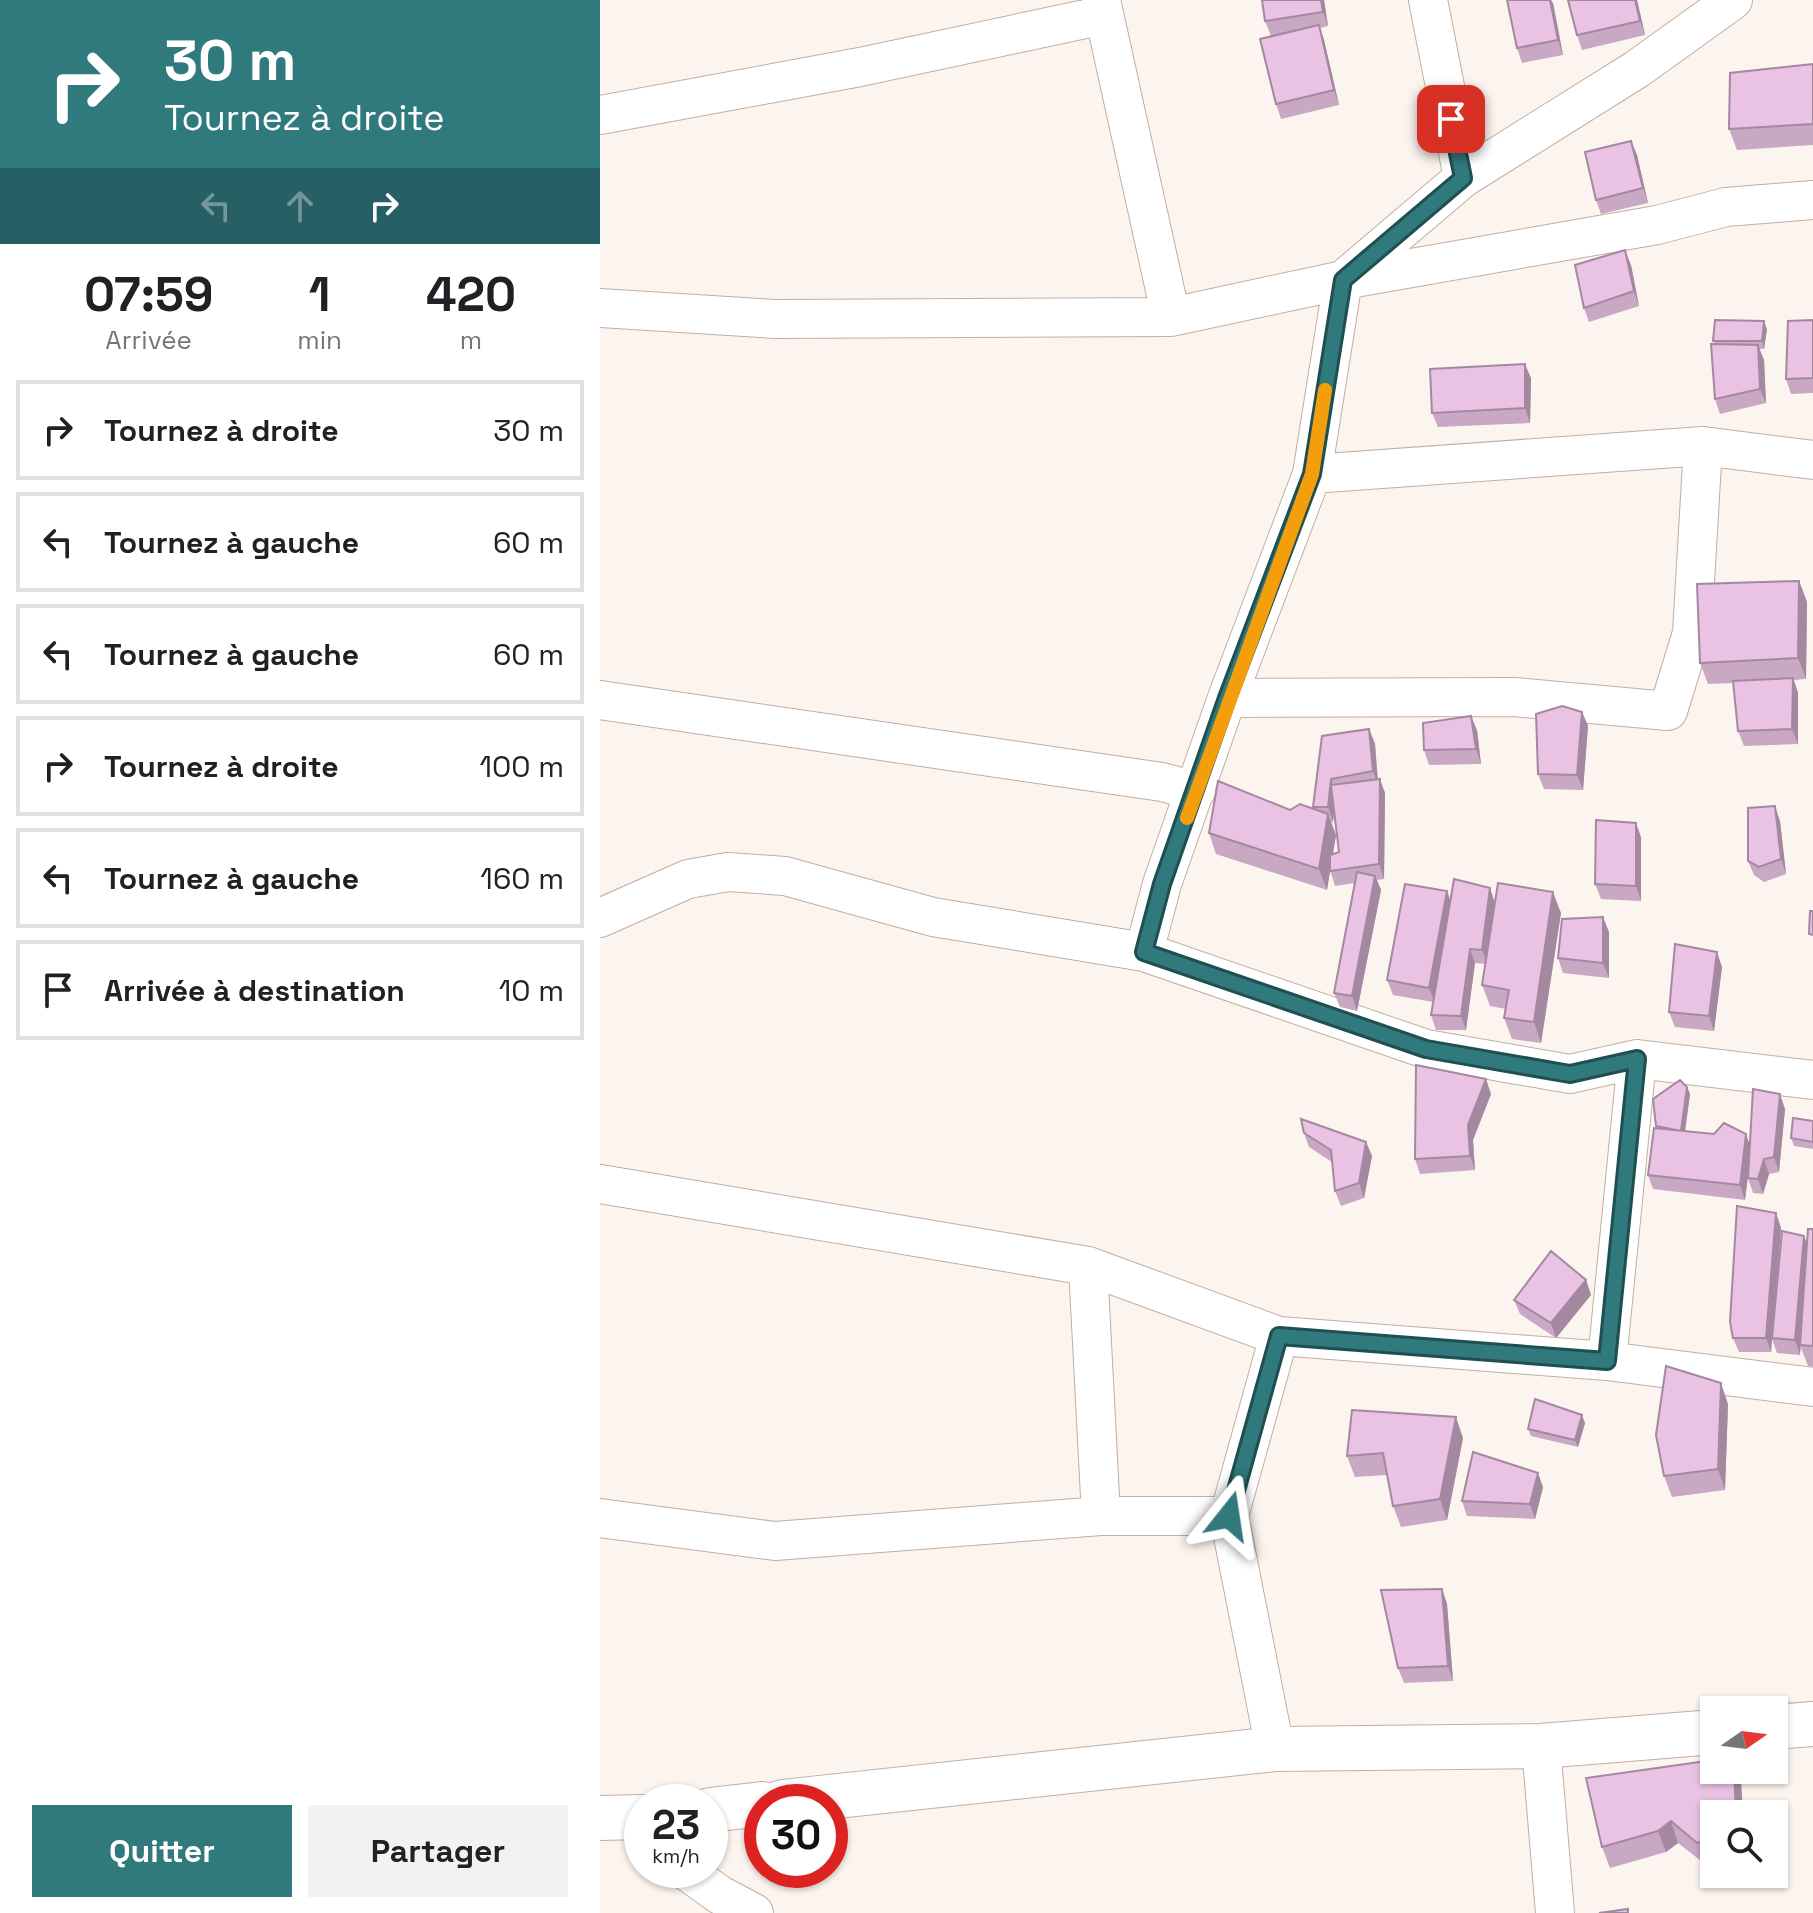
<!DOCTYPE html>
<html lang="fr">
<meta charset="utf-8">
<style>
:root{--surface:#fff;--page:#f2f2f2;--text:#202124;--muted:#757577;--line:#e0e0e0;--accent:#30797d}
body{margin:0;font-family:"Space Grotesk",sans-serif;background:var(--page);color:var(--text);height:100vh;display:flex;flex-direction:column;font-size:30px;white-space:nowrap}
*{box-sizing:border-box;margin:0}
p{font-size:26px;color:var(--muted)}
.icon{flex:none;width:44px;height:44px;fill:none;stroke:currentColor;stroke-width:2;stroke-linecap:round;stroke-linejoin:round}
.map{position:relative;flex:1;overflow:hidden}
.panel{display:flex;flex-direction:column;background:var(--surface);width:600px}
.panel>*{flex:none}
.guide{background:#30797d;color:#fff;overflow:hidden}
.needle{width:52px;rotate:76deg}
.fabs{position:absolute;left:1100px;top:1696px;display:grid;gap:16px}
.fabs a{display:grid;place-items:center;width:88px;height:88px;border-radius:0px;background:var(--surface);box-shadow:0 2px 6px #0004;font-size:40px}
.speed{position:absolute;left:24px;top:1784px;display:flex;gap:16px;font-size:40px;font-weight:700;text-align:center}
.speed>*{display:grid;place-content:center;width:104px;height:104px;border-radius:50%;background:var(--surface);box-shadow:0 2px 6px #0004;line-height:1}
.speed small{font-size:20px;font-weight:400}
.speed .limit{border:12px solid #d22;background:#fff;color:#111}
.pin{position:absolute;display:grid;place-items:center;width:68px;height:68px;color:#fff;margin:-34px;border-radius:16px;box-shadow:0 4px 12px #0006}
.me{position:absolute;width:88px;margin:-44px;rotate:15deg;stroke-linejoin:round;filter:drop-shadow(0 0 6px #0008)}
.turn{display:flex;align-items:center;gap:28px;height:168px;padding:0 32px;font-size:36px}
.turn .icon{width:104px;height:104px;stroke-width:2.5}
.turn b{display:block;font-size:56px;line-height:68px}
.lanes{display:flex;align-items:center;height:76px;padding:0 32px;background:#0003;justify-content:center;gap:40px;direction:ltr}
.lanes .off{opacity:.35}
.eta{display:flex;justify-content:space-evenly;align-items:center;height:136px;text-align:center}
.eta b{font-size:48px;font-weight:600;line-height:56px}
.button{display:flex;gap:16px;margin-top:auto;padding:16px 32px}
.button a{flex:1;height:92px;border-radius:0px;background:var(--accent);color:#fff;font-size:32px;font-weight:600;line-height:92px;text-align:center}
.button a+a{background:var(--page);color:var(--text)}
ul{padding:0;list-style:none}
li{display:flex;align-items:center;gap:24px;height:100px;margin:0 16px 12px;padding:0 16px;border:4px solid var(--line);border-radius:0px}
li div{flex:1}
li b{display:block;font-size:30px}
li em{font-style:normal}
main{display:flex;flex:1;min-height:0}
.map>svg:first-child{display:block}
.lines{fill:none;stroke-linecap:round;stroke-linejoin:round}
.minor-casing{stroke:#c2aea2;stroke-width:40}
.secondary-casing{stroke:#c2aea2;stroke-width:46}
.minor{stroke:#fff;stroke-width:38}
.secondary{stroke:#fff;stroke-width:44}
.wall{fill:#c9a8c4;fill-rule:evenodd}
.shaded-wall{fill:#a488a0}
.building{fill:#eac3e4;stroke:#a488a0;stroke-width:2}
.route-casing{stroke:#1f4f51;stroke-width:20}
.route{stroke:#30797d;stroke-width:14}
.slow{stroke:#f59e0b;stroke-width:14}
</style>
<main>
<section class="panel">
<div class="guide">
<div class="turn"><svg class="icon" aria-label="right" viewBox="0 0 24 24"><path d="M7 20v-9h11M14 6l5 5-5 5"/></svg><div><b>30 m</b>Tournez à droite</div></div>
<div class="lanes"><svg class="icon off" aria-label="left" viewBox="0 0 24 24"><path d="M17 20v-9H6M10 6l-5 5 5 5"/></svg><svg class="icon off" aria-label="ahead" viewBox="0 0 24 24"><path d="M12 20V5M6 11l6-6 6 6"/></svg><svg class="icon" aria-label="right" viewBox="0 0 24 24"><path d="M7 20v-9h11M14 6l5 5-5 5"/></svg></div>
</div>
<div class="eta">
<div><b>07:59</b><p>Arrivée</p></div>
<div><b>1</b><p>min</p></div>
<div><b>420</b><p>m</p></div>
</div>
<ul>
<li><svg class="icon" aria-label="right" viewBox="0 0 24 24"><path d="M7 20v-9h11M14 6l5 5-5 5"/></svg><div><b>Tournez à droite</b></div><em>30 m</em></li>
<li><svg class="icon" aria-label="left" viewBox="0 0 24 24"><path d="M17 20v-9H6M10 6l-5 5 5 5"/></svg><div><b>Tournez à gauche</b></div><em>60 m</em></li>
<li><svg class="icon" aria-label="left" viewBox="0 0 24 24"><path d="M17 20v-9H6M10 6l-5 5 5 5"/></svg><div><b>Tournez à gauche</b></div><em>60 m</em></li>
<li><svg class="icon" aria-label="right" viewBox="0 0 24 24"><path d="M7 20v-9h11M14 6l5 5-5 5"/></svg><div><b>Tournez à droite</b></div><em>100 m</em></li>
<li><svg class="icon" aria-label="left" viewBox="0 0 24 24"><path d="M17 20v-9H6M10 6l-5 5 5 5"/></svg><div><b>Tournez à gauche</b></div><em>160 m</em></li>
<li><svg class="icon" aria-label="arrive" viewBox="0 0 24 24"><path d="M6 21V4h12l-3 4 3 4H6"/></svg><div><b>Arrivée à destination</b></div><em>10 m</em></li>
</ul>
<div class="button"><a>Quitter</a><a>Partager</a></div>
</section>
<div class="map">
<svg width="1213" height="1913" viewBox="0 0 1213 1913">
<rect width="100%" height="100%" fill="#fcf4ee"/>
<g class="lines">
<defs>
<path id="minor" d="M501 0 571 317
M828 0 863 178
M0 115 260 67 504 15
M0 308 175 319 571 317 743 280 1057 225 1126 207 1213 200
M712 474 1103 446 1213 460
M627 698 914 697 1068 711 1092 633 1103 446
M0 700 562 782 596 791
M0 918 88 879 128 872 185 876 333 917 544 952 826 1049 970 1074 1037 1059 1213 1080
M544 952 562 884 627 698 712 474 743 280 863 178 1037 69 1133 0
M0 1184 488 1266 679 1336 1007 1361 1213 1387
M488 1266 501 1516
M1007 1361 1037 1059
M0 1518 175 1541 501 1516H629
M941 1746 955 1913
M675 1749 629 1516 679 1336
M85 1870 120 1895 154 1913"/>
<path id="secondary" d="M1174 1727 1213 1724
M182 1802 675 1749 941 1746 1114 1732
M110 1810 162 1804
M0 1818 42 1817"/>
</defs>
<!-- minor casing -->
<use href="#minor" class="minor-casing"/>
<!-- secondary casing -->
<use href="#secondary" class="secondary-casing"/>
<!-- minor -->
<use href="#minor" class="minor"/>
<!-- secondary -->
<use href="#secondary" class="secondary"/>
</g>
<!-- wall -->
<path class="wall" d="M724 0 728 26 720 28 724 40 739 105 681 119 676 104 679 34 671 36 665 21Z
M1037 0 1045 35 982 50 977 35Z
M953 3 963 55 922 63 917 48Z
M1213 64V145L1137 150 1129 129Z
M1031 141 1037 155 1048 203 1001 214 996 200Z
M1031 265 1039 306 989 322 984 308Z
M1213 320V393L1191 394 1186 379Z
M1167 329 1164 349H1159L1164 360 1166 403 1120 414 1115 399V344L1113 341Z
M931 378 930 423 838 427 832 413Z
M1199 581 1207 602 1206 679 1194 680 1198 693V744L1144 746 1138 731 1133 683 1108 684 1100 663Z
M982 712 988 726 983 790 944 789 938 774Z
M769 729 775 744 778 779 785 793 784 879 777 880 781 890 757 1011 740 1007 734 993 755 883 735 886 730 870 727 890 616 854 609 833 714 809 713 807 722 736ZM734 811 739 852 733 854 736 835 731 822H733Z
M877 730 881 764 829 765 824 750Z
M1180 821 1186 874 1164 882 1154 875 1148 861Z
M1041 837V901L1001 899 995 884Z
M847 891 850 900 895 902 961 913 941 1043 912 1039 904 1018 906 1009 890 1006 882 985 886 964 875 963 866 1030H836L831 1015 833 1002 793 995 787 980Z
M1009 932V978L963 973 958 958Z
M1122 967 1114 1031 1075 1027 1069 1012Z
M1087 1087 1090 1094 1085 1131 1150 1144 1185 1109 1179 1172 1169 1174 1163 1194 1153 1193 1148 1178 1145 1200 1053 1189 1048 1175 1056 1126Z
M891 1094 873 1140 875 1170 820 1174 815 1159Z
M1213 1121V1149L1194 1146 1191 1138Z
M704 1133 766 1142 772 1156 764 1198 741 1206 735 1191 732 1162 709 1147Z
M1176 1213 1181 1228 1174 1316 1213 1229V1367L1208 1366 1201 1348 1200 1355 1177 1353 1172 1339 1171 1352H1139L1133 1338Z
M986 1280 991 1295 956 1338 920 1314 914 1300Z
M1128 1404 1125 1490 1072 1497 1064 1476Z
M985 1423 978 1447 931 1436 928 1429Z
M863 1438 847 1520 801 1527 793 1506 787 1475 755 1477 747 1456Z
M943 1487 935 1519 867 1516 862 1501Z
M842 1589 847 1604 853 1681 804 1683 798 1668Z
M1114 1770H1138L1141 1778 1114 1814V1863L1105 1864 1078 1843 1066 1852 1010 1868 1002 1847Z"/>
<!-- shaded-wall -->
<path class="shaded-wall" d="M721 0H724L728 26 723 12Z
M950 0H951L953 3 963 55 958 40Z
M1035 0H1037L1045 35 1040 21Z
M719 25 724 40 739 105 734 90Z
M1031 141 1037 155 1048 203 1043 188Z
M1025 250 1031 265 1039 306 1034 291Z
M1164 321 1167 329 1164 349 1162 341Z
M1158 345 1164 360 1166 403 1160 389Z
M925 364 931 378 930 423 925 408Z
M1199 581 1207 602 1206 679 1198 658Z
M1193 678 1198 693V744L1192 729Z
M982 712 988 726 983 790 977 775Z
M871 716 877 730 881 764 876 749Z
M769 729 775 744 778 786 773 771Z
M731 779 736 794 733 822 728 807Z
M780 779 785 793 784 879 779 864Z
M1175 806 1180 821 1186 874 1181 859Z
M728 814 736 835 727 890 719 869Z
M1036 823 1041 837V901L1036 886Z
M775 876 781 890 757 1011 752 996Z
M890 888 895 903 888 964 882 950Z
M847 891 852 906 835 1003 829 988Z
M953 892 961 913 941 1043 934 1022Z
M1003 917 1009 932V978L1003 963Z
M870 949 875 963 866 1030 861 1016Z
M1117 952 1122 967 1114 1031 1109 1016Z
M886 1079 891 1094 873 1140 875 1170 870 1156 868 1125Z
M1087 1087 1090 1094 1084 1138 1081 1131Z
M1180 1094 1185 1109 1179 1172 1174 1157Z
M1146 1134 1151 1148 1145 1200 1140 1185Z
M766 1142 772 1156 764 1198 759 1183Z
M1164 1159 1169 1174 1163 1194 1158 1179Z
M1176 1213 1181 1228 1171 1352 1166 1338Z
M1204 1236 1210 1250 1200 1345V1355L1195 1340Z
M986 1280 991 1295 956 1338 951 1323Z
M1121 1383 1128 1404 1125 1490 1118 1469Z
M982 1415 985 1423 978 1447 975 1440Z
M856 1417 863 1438 847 1520 840 1499Z
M938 1473 943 1487 935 1519 930 1504Z
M842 1589 847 1604 853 1681 848 1666Z
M1134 1770H1138L1141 1778 1143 1814H1136Z
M1071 1821 1078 1843 1066 1852 1058 1831Z"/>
<!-- building -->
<path class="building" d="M662 0H721L723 12 665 21Z
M907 0H950L958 40 917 48Z
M968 0H1035L1040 21 977 35Z
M719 25 734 90 676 104 660 39Z
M1213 64V124L1129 129 1130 73Z
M1031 141 1043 188 996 200 985 152Z
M1025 250 1034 291 984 308 975 265Z
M1115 320 1164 321 1162 341H1113Z
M1213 320V378L1186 379 1188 321Z
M1111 344 1158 345 1160 389 1115 399Z
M925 364V408L832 413 830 369Z
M1199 581 1198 658 1100 663 1097 584Z
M1193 678 1192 729 1138 731 1133 681Z
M962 706 982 712 977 775 938 774 936 714Z
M871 716 876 749 824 750 823 723Z
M769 729 773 771 731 779 728 807H713L722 736Z
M780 779 779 864 730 871V855L739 852 731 785Z
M618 781 690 810 700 804 728 814 719 869 609 833Z
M1175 806 1181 859 1159 867 1148 861V808Z
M996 820 1036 823V886L995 884Z
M757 872 775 876 752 996 734 993Z
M854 879 890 888 882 950 870 949 861 1016 831 1015Z
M898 883 953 892 934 1022 904 1018 909 990 882 985Z
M805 884 847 891 829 988 787 980Z
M1210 911H1213V935L1209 934Z
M1003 917V963L958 958 962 919Z
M1075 944 1117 952 1109 1016 1069 1012Z
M816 1065 886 1079 868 1125 870 1156 815 1159Z
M1080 1080 1087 1087 1081 1131 1056 1126 1053 1099Z
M1153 1089 1180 1094 1174 1157 1164 1159 1158 1179 1148 1178Z
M1193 1118 1213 1121V1142L1191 1138Z
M701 1119 766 1142 759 1183 735 1191 731 1150 704 1133Z
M1124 1123 1146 1134 1140 1185 1048 1175 1054 1128 1114 1134Z
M1137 1206 1176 1213 1166 1338H1133L1130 1322Z
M1208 1229H1213V1346L1200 1345Z
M1182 1231 1204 1236 1195 1340 1172 1338Z
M951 1251 986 1280 951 1323 914 1300Z
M1066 1366 1121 1383 1118 1469 1064 1476 1056 1435Z
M935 1399 982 1415 975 1440 928 1429Z
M752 1410 856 1417 840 1499 793 1506 783 1453 747 1456Z
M873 1452 938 1473 930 1504 862 1501Z
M842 1589 848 1666 798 1668 781 1590Z
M1114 1760V1770H1134L1136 1814H1114V1840L1097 1843 1071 1821 1058 1831 1002 1847 986 1778Z
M1028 1909V1913H999Z"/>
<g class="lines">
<defs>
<path id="route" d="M629 1516 679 1336 1007 1361 1037 1059 970 1074 826 1049 544 952 562 884 627 698 712 474 743 280 863 178 851 119"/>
</defs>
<!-- route casing -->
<use href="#route" class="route-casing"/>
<!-- route -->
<use href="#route" class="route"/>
<!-- slow -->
<path class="slow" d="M587 818 712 474 725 390"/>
</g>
</svg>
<div class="fabs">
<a><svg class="needle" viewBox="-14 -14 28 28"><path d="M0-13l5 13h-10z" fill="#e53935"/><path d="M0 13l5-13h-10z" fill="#757577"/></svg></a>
<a><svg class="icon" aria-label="search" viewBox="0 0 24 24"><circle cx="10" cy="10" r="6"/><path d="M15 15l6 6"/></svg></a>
</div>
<div class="speed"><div>23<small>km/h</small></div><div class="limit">30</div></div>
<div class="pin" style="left:851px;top:119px;background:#d93025"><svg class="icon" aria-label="arrive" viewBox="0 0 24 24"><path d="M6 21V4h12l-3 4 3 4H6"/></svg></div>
<svg class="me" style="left:629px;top:1516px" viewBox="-20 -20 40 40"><path d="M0-17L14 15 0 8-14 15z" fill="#30797d" stroke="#fff" stroke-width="4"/></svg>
</div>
</main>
